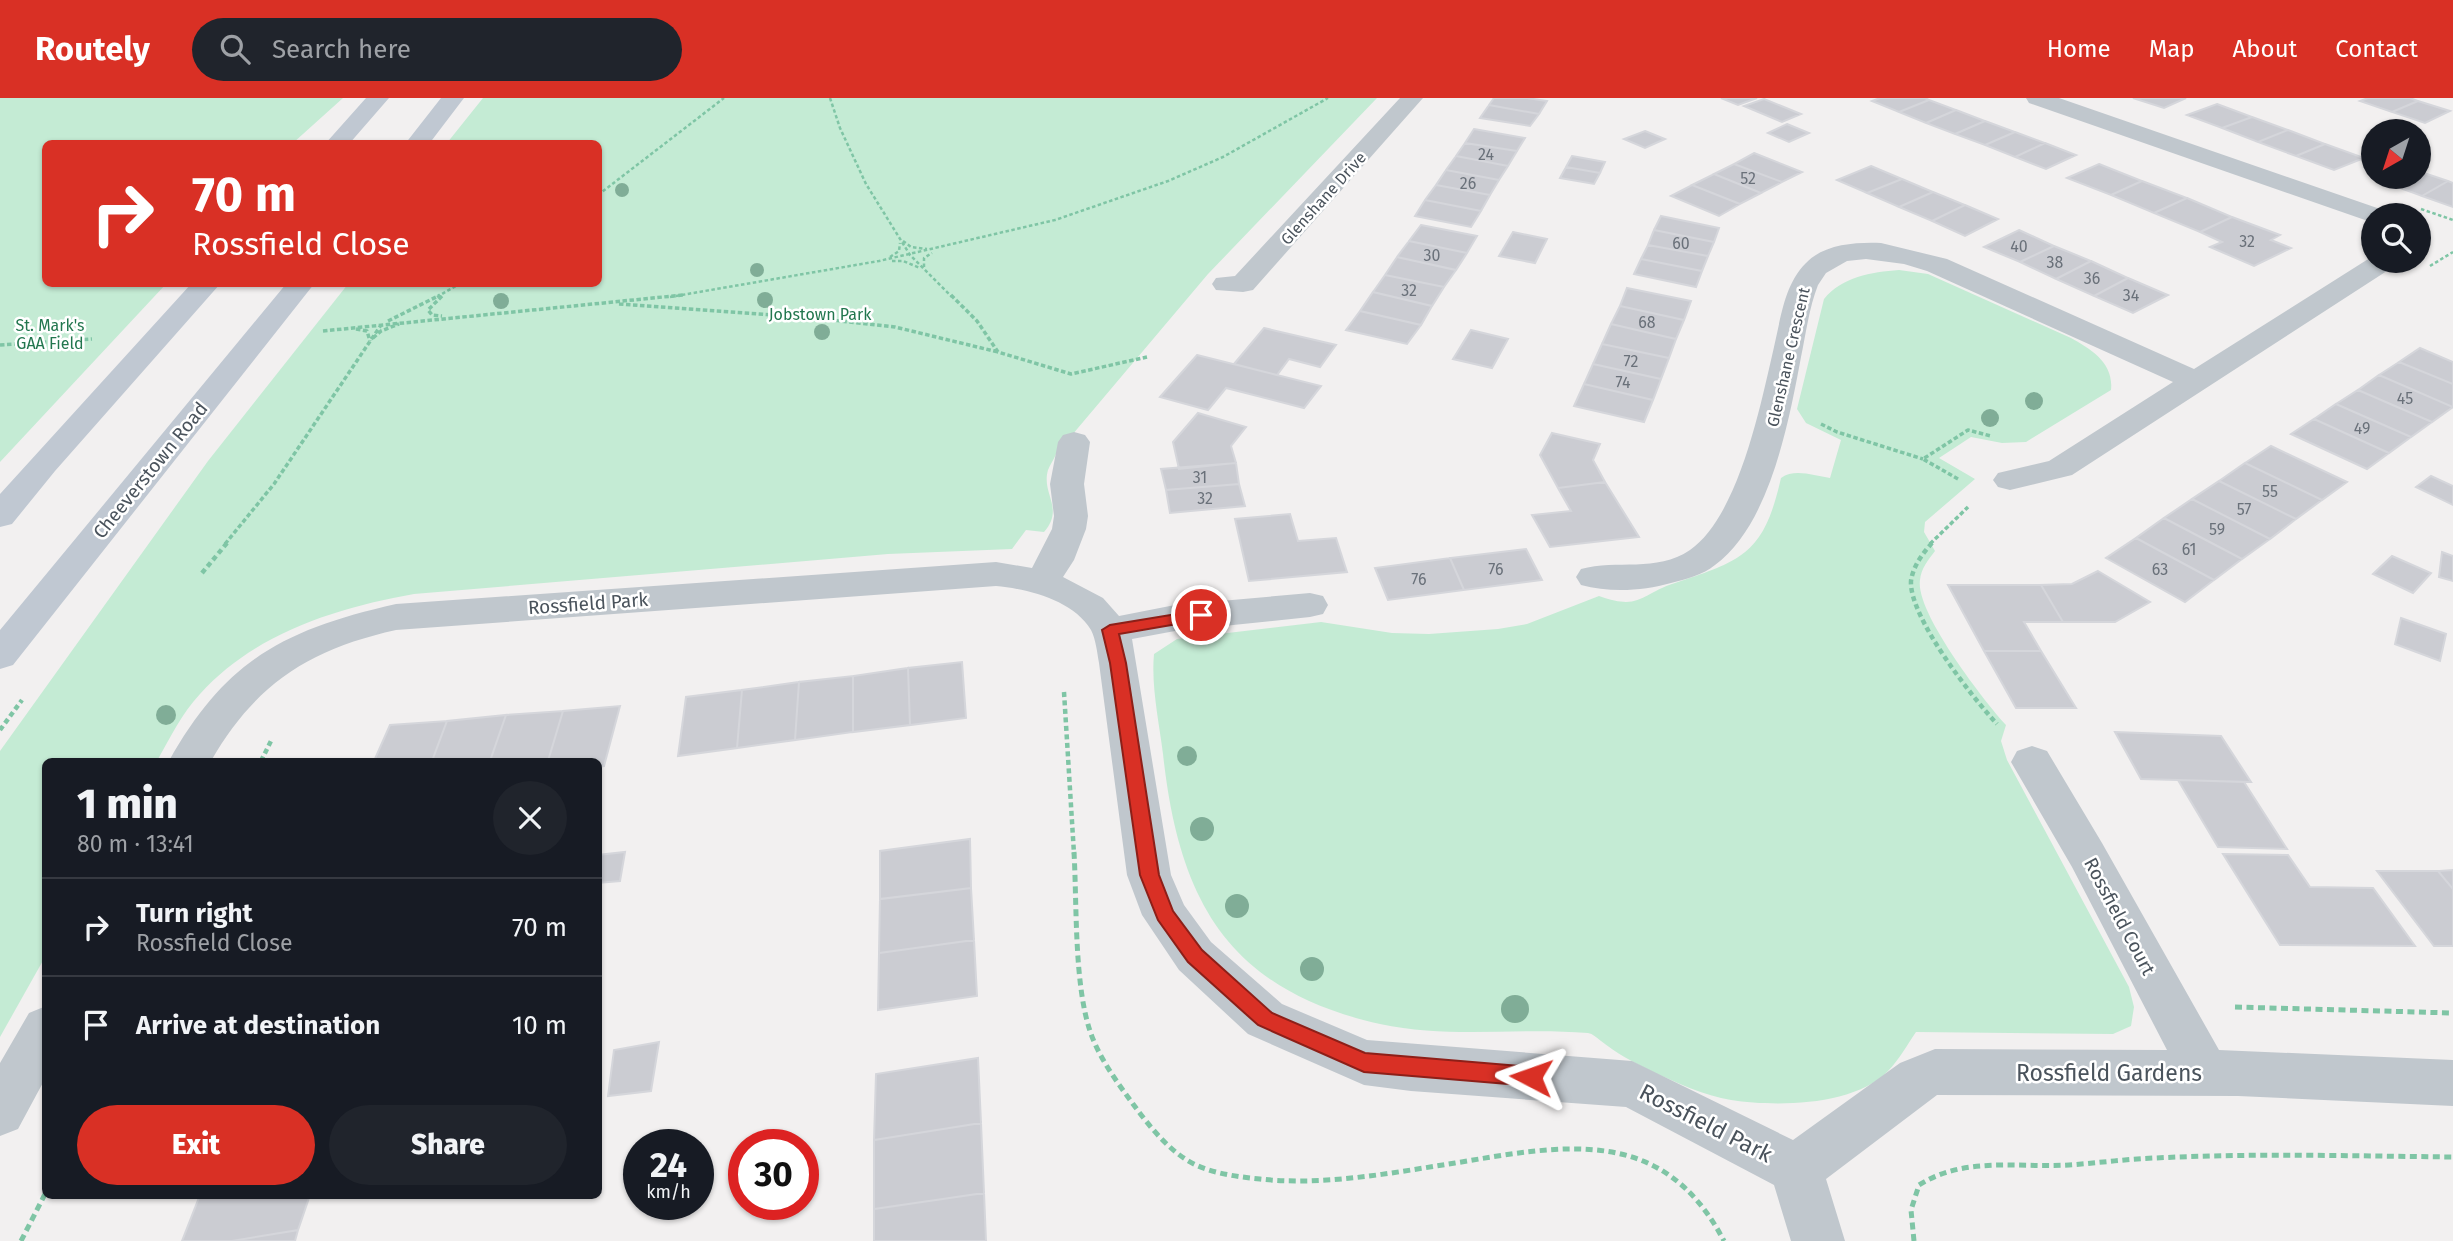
<!DOCTYPE html>
<meta charset="utf-8">
<style>
:root{--surface:#171b24;--page:#20242c;--text:#f1f3f6;--muted:#9ea1a6;--line:#363941;--accent:#d93025}
body{margin:0;font-family:"Fira Sans",sans-serif;background:var(--page);color:var(--text);height:100vh;display:flex;flex-direction:column;font-size:26px;white-space:nowrap}
*{box-sizing:border-box;margin:0}
p{font-size:23px;color:var(--muted)}
.icon{flex:none;width:38px;height:38px;fill:none;stroke:currentColor;stroke-width:2;stroke-linecap:round;stroke-linejoin:round}
.map{position:relative;flex:1;overflow:hidden}
.details{position:absolute;left:42px;top:660px;width:560px;height:441px;display:flex;flex-direction:column;background:var(--surface);border-radius:10px;box-shadow:0 2px 5px #0004}
.details>*{flex:none}
.top-card{position:absolute;left:42px;top:42px;width:560px;height:147px;border-radius:10px;box-shadow:0 2px 5px #0004;background:#d93025;color:#fff;overflow:hidden}
.needle{width:46px;rotate:219deg}
.tools{position:absolute;left:2361px;top:21px;display:grid;gap:14px}
.tools a{display:grid;place-items:center;width:70px;height:70px;border-radius:50%;background:var(--surface);box-shadow:0 2px 5px #0004;font-size:35px}
.speed{position:absolute;left:623px;top:1031px;display:flex;gap:14px;font-size:35px;font-weight:700;text-align:center}
.speed>*{display:grid;place-content:center;width:91px;height:91px;border-radius:50%;background:var(--surface);box-shadow:0 2px 5px #0004;line-height:1}
.speed small{font-size:18px;font-weight:400}
.speed .limit{border:10px solid #d22;background:#fff;color:#111}
.pin{position:absolute;display:grid;place-items:center;width:60px;height:60px;color:#fff;margin:-30px;border:4px solid #fff;border-radius:50%;box-shadow:0 2px 7px #0007}
.me{position:absolute;width:77px;margin:-38px;rotate:274deg;stroke-linejoin:round;filter:drop-shadow(0 0 5px #0008)}
.turn{display:flex;align-items:center;gap:24px;height:147px;padding:0 35px;font-size:32px}
.turn .icon{width:91px;height:91px;stroke-width:2.5}
.turn b{display:block;font-size:49px;line-height:60px}
.round{display:grid;place-items:center;flex:none;width:74px;height:74px;border-radius:37px;background:var(--page)}
.head{display:flex;align-items:center;justify-content:space-between;height:119px;padding:0 35px}
h1{font-size:42px;font-weight:800;line-height:52px}
.primary-button{display:flex;gap:14px;margin-top:auto;padding:14px 35px}
.primary-button a{flex:1;height:80px;border-radius:42px;background:var(--accent);color:#fff;font-size:28px;font-weight:800;line-height:80px;text-align:center}
.primary-button a+a{background:var(--page);color:var(--text)}
ul{padding:0;list-style:none}
li{display:flex;align-items:center;gap:21px;height:98px;padding:0 35px;border-top:2px solid var(--line)}
li div{flex:1}
li b{display:block;font-size:26px}
li em{font-style:normal}
header{display:flex;align-items:center;gap:42px;box-sizing:border-box;height:98px;padding:0 35px;background:var(--accent);color:#fff}
header strong{font-size:33px}
nav{display:flex;gap:38px;margin-inline-start:auto;font-size:24px}
.search{width:490px;height:63px;background:var(--page);display:flex;align-items:center;gap:18px;box-sizing:border-box;padding:0 24px;border-radius:38px;color:var(--muted);font-size:26px}
.map>svg:first-child{display:block}
.green{fill:#c4ebd4}
.building{fill:#cbccd2;stroke:#d5d6db;stroke-width:2}
.lines{fill:none;stroke-linecap:round;stroke-linejoin:round}
.path-far3{stroke:#7fc5a5;stroke-width:2.5;stroke-dasharray:3.5 2.5;stroke-linecap:butt}
.path-far2{stroke:#7fc5a5;stroke-width:3.5;stroke-dasharray:4.5 2.5;stroke-linecap:butt}
.path-far1{stroke:#7fc5a5;stroke-width:4.5;stroke-dasharray:5 3.5;stroke-linecap:butt}
.path{stroke:#7fc5a5;stroke-width:5;stroke-dasharray:7 4.5;stroke-linecap:butt}
.street{fill:#c0c7cd;fill-rule:evenodd}
.secondary{fill:#c0c8d2;fill-rule:evenodd}
.tree{fill:#80ad97}
.route{fill:#d93025;stroke:#8d1f18;stroke-width:2}
.labels{text-anchor:middle;stroke-width:5;stroke-linejoin:round;paint-order:stroke}
.number-label{font-size:16px;fill:#6a717a}
.far-street-label{font-size:16px;fill:#4a535c;stroke:#fff}
.far-park-label{font-size:16px;fill:#22764e;stroke:#fff}
.street-label{font-size:19px;fill:#4a535c;stroke:#fff}
.near-street-label{font-size:23px;fill:#4a535c;stroke:#fff}
</style>
<header>
<strong>Routely</strong>
<div class="search"><svg class="icon" aria-label="search" viewBox="0 0 24 24"><circle cx="10" cy="10" r="6"/><path d="M15 15l6 6"/></svg>Search here</div>
<nav><a>Home</a><a>Map</a><a>About</a><a>Contact</a></nav>
</header>
<div class="map">
<svg width="2453" height="1143" viewBox="0 0 2453 1143">
<rect width="100%" height="100%" fill="#f2f0f0"/>
<!-- green -->
<path class="green" d="M0 0H343L293 45 46 46V186H166L0 364Z
M483 0H1377L1208 176 1056 356C1054 361 1050 367 1048 372 1041 396 1065 410 1044 434L1026 432 1012 451 888 456 414 496C336 510 255 535 200 596 182 615 170 640 157 663H46L45 859 0 939V653L208 363 348 186H598V46L447 45Z
M1899 172 1928 176 2071 240C2091 251 2114 265 2111 292L2026 344 2002 345 1971 339 1939 360 1975 381 1925 424 1924 434 1935 453C1928 462 1921 471 1920 482 1915 514 1984 603 2006 627L2001 643 2007 662 2129 889 2134 909 2131 928 2113 936 1916 934C1907 947 1899 962 1888 973 1854 1008 1777 1009 1731 1002 1705 998 1675 984 1651 973 1633 964 1616 955 1601 943 1596 939 1593 936 1588 935 1518 929 1451 941 1380 926 1228 892 1179 803 1163 656 1159 624 1151 588 1154 556L1177 541 1321 524 1392 535 1429 536 1498 531 1527 526 1599 498C1641 513 1640 496 1675 485 1744 462 1764 455 1781 380 1795 370 1814 378 1830 380L1841 342 1806 325 1797 311 1824 201C1842 179 1871 174 1899 172Z"/>
<!-- building -->
<path class="building" d="M1494 0H1527L1547 3 1539 16 1489 7Z
M1721 0H1757L1738 7Z
M1880 0H1925L1929 2 1899 14 1872 3Z
M2133 0H2186L2164 10Z
M2368 0H2410L2418 3 2392 14 2360 3Z
M1764 1 1801 16 1782 24 1744 8Z
M1929 2 1956 12 1926 25 1899 14Z
M2418 3 2450 13 2425 25 2392 14Z
M2217 6 2252 19 2222 30 2187 17Z
M1489 7 1539 16 1530 28 1480 20Z
M1956 12 1985 23 1955 36 1926 25Z
M2252 19 2288 32 2258 44 2222 30Z
M1985 23 2015 34 1985 47 1955 36Z
M1787 26 1809 35 1789 44 1768 35Z
M1474 31 1525 40 1517 53 1465 45Z
M2288 32 2325 46 2296 58 2258 44Z
M1645 33 1665 41 1645 50 1624 41Z
M2015 34 2045 45 2015 59 1985 47Z
M1465 45 1517 53 1508 68 1456 58Z
M2045 45 2076 57 2046 71 2015 59Z
M2325 46 2364 60 2334 72 2296 58Z
M1754 55 1802 74 1782 84 1734 66Z
M1456 58 1508 68 1499 82 1446 72Z
M1572 58 1605 64 1600 75 1566 69Z
M1734 66 1782 84 1761 95 1714 76Z
M2099 66 2142 83 2111 97 2067 80Z
M1871 68 1902 81 1867 95 1837 82Z
M1566 69 1600 75 1594 86 1560 80Z
M1446 72 1499 82 1490 97 1436 87Z
M2418 73 2448 83 2422 98 2381 83 2389 79H2418Z
M1714 76 1761 95 1740 106 1692 87Z
M1902 81 1933 94 1899 109 1867 95Z
M2142 83 2187 100 2154 115 2111 97Z
M2448 83 2453 85V109L2422 98Z
M1436 87 1490 97 1481 113 1425 102Z
M1692 87 1740 106 1719 118 1671 98Z
M1933 94 1965 107 1932 123 1899 109Z
M2187 100 2232 119 2200 134 2154 115Z
M1425 102 1481 113 1471 129 1415 118Z
M1965 107 1998 121 1965 138 1932 123Z
M1661 118 1719 130 1714 144 1654 132Z
M2232 119 2280 137 2271 142 2291 150 2254 168 2210 149 2222 144 2200 134Z
M1421 127 1477 138 1467 155 1409 143Z
M1654 132 1714 144 1708 158 1648 147Z
M2019 132 2054 148 2020 164 1984 149Z
M1513 134 1547 141 1535 165 1499 158Z
M1409 143 1467 155 1456 172 1397 159Z
M1648 147 1708 158 1702 173 1641 161Z
M2054 148 2091 163 2056 181 2020 164Z
M1397 159 1456 172 1444 189 1385 177Z
M1641 161 1702 173 1696 189 1634 176Z
M2091 163 2128 180 2094 198 2056 181Z
M1385 177 1444 189 1432 208 1373 194Z
M2128 180 2168 197 2133 215 2094 198Z
M1627 190 1691 203 1684 222 1620 208Z
M1373 194 1432 208 1421 227 1360 213Z
M1620 208 1684 222 1676 241 1611 226Z
M1360 213 1421 227 1407 246 1346 232Z
M1611 226 1676 241 1669 260 1602 246Z
M1264 230 1336 247 1320 269 1289 261 1277 277 1234 266Z
M1471 232 1508 241 1492 270 1453 261Z
M1602 246 1669 260 1661 281 1593 266Z
M2420 250 2453 264V286L2399 264Z
M1197 257 1321 288 1304 310 1226 290 1208 312 1160 299Z
M2399 264 2453 286V309L2379 277Z
M1593 266 1661 281 1653 302 1584 286Z
M2379 277 2453 309 2432 324 2358 292Z
M1584 286 1653 302 1644 324 1574 308Z
M2358 292 2432 324 2411 339 2336 306Z
M2336 306 2411 339 2389 355 2314 321Z
M1198 315 1246 329 1231 348 1236 365 1179 371 1173 344Z
M2314 321 2389 355 2367 371 2291 336Z
M1552 335 1600 346 1593 362 1605 384 1558 390 1540 357Z
M2271 348 2347 384 2322 402 2245 365Z
M1236 365 1239 386 1166 392 1161 371Z
M2245 365 2322 402 2296 421 2219 383Z
M2431 378 2453 388V407L2416 389Z
M2219 383 2296 421 2270 441 2192 401Z
M1605 384 1639 439 1550 449 1532 417 1571 413 1558 390Z
M1239 386 1245 408 1170 415 1166 392Z
M2192 401 2270 441 2242 461 2164 420Z
M1290 416 1298 443 1336 440 1347 474 1249 483 1235 421Z
M2164 420 2242 461 2214 482 2136 440Z
M2136 440 2214 482 2185 504 2106 460Z
M1526 451 1542 482 1464 492 1450 460Z
M2442 454 2453 458V483L2439 479Z
M2392 458 2431 475 2413 495 2373 476Z
M1450 460 1464 492 1388 502 1375 470Z
M2098 473 2150 504 2115 524H2063L2041 487 2072 486Z
M1948 487H2041L2063 524H2024L2041 553H1984Z
M2401 520 2446 536 2440 563 2395 546Z
M1984 553H2041L2076 610H2016Z
M962 564 966 620 910 627 908 570Z
M908 570 910 627 853 634V578Z
M853 578V634L795 642 799 584Z
M799 584 795 642 737 650 742 592Z
M742 592 737 650 678 658 686 599Z
M620 608 604 668 598 669V663H548L563 613Z
M563 613 548 663H490L506 617Z
M506 617 490 663H432L447 623Z
M447 623 432 663H374L390 627Z
M2115 634 2221 638 2251 684 2141 681Z
M2178 682 2244 684 2287 751 2218 749Z
M970 741 971 790 880 801V753Z
M625 754 620 783 598 785V757Z
M2223 756 2288 757 2310 789 2373 790 2415 848 2280 847Z
M2453 772V791L2438 773Z
M2377 773H2438L2453 791V848H2434Z
M971 790 974 842 879 855 880 801Z
M974 842 977 898 878 912 879 855Z
M659 944 651 993 608 998 614 952Z
M978 960 981 1025 874 1042 876 976Z
M981 1025 984 1095 874 1111V1042Z
M984 1095 986 1143H874V1111Z
M200 1097H310L298 1132 232 1143H182Z
M298 1132 295 1143H232Z"/>
<g class="lines">
<!-- path-far3 -->
<path class="path-far3" d="M830 0 840 30 866 86 910 157 952 199
M598 97 724 0
M2421 111 2453 122
M903 143 911 149 927 151
M890 159 899 153 900 145
M892 163H903L920 170
M2430 168 2453 154
M924 169V160L932 155
M437 199 459 186
M670 199 879 163 1055 122 1168 83 1223 59 1328 0"/>
<!-- path-far2 -->
<path class="path-far2" d="M951 197 977 223 998 254 1071 276 1147 259
M442 198 428 212 432 217 442 218
M619 206 814 220 895 229 998 254
M388 223 440 197
M356 231 367 233 370 243
M323 233 683 197
M373 240 381 233 399 226
M0 247 92 241
M1821 326 1837 334 1923 361
M1958 381 1923 361 1968 332 1991 338
M225 446 274 386 381 227
M1930 446 1968 409"/>
<!-- path-far1 -->
<path class="path-far1" d="M1932 445C1923 455 1913 468 1911 483 1909 519 1972 599 1997 626
M202 475 227 445
M1064 594 1074 756
M0 632 22 602
M261 663 271 643"/>
<!-- path -->
<path class="path" d="M1074 754C1077 808 1074 884 1090 933 1099 960 1117 984 1133 1006 1150 1029 1171 1056 1198 1068 1217 1076 1239 1079 1260 1081 1324 1088 1391 1075 1455 1065 1564 1047 1663 1026 1724 1143
M2235 909 2453 915
M21 1143 46 1094
M1914 1143 1911 1112 1919 1087C1965 1058 2018 1070 2069 1067 2098 1065 2126 1061 2155 1060 2254 1055 2354 1058 2453 1059"/>
<!-- street -->
<path class="street" d="M1400 0H1423L1253 192 1243 194 1216 192 1212 186 1216 180 1235 178Z
M2026 0H2059L2383 112 2387 117H2373V124L2365 122 2029 5Z
M1881 145 1947 161 2194 271 2373 158V163H2396L2393 169 2072 377 2010 392 1998 389 1993 382 1998 375 2049 363 2173 284 1927 173 1904 166 1866 161 1847 163 1826 175 1818 187C1809 210 1806 235 1801 259 1789 323 1770 427 1715 467 1703 477 1686 481 1671 485 1643 493 1610 495 1581 487L1576 479 1581 471C1617 461 1656 475 1690 452 1739 418 1761 305 1774 249 1781 220 1784 187 1806 165 1824 146 1856 144 1881 145Z
M1074 334 1085 337 1090 344 1084 386 1088 418 1086 431 1074 462 1063 479 1103 500 1119 518 1175 507 1310 495 1323 498 1328 507 1323 516 1310 519 1175 533 1132 541 1171 777 1184 807 1211 844 1282 906 1367 942 1632 963 1793 1042 1900 965 1935 951 2167 952 2072 769 2011 664 2017 653 2032 648 2047 653 2102 745 2219 952 2453 962V1008L2238 998 1937 997 1826 1081 1845 1143H1791L1774 1087 1626 1009 1411 993 1364 987 1248 936 1179 872 1142 817 1127 777 1099 565C1097 554 1096 542 1091 532 1073 502 1028 491 996 488L396 532C310 551 255 586 211 663H169C226 561 286 531 396 506L996 464 1032 470 1052 431 1054 418 1050 386 1058 344 1063 337Z
M46 908V979L18 1031 0 1038V965L29 915Z"/>
<!-- secondary -->
<path class="secondary" d="M366 0H389L349 46H325Z
M441 0H464L429 46H405Z
M191 186H220L55 373 12 426 0 429V396Z
M286 186H314L13 567 0 571V532Z"/>
</g>
<!-- trees -->
<g class="tree">
<circle cx="622" cy="92" r="7"/>
<circle cx="757" cy="172" r="7"/>
<circle cx="765" cy="202" r="8"/>
<circle cx="501" cy="203" r="8"/>
<circle cx="822" cy="234" r="8"/>
<circle cx="2034" cy="303" r="9"/>
<circle cx="1990" cy="320" r="9"/>
<circle cx="166" cy="617" r="10"/>
<circle cx="1187" cy="658" r="10"/>
<circle cx="1202" cy="731" r="12"/>
<circle cx="1237" cy="808" r="12"/>
<circle cx="1312" cy="871" r="12"/>
<circle cx="1515" cy="911" r="14"/>
</g>
<!-- route -->
<path class="route" d="M1201 512 1206 513 1209 517 1206 521 1119 536 1126 565 1159 777 1173 813 1202 852 1272 915 1365 955 1531 969 1538 972 1541 979 1538 986 1531 988 1364 974 1258 927 1188 864 1158 822 1140 777 1110 565 1102 532 1110 527Z"/>
<g class="labels">
<!-- number labels -->
<g class="number-label">
<text x="1486" y="62">24</text>
<text x="1748" y="86">52</text>
<text x="1468" y="91">26</text>
<text x="2247" y="149">32</text>
<text x="1681" y="151">60</text>
<text x="2019" y="154">40</text>
<text x="1432" y="163">30</text>
<text x="2055" y="170">38</text>
<text x="2092" y="186">36</text>
<text x="1409" y="198">32</text>
<text x="2131" y="203">34</text>
<text x="1647" y="230">68</text>
<text x="1631" y="269">72</text>
<text x="1623" y="290">74</text>
<text x="2405" y="306">45</text>
<text x="2362" y="336">49</text>
<text x="1200" y="385">31</text>
<text x="2270" y="399">55</text>
<text x="1205" y="406">32</text>
<text x="2244" y="417">57</text>
<text x="2217" y="437">59</text>
<text x="2189" y="457">61</text>
<text x="1496" y="477">76</text>
<text x="2160" y="477">63</text>
<text x="1419" y="487">76</text>
</g>
<!-- far-street labels -->
<g class="far-street-label">
<text transform="translate(1323 100) rotate(-48)" y="6">Glenshane Drive</text>
<text transform="translate(1788 259) rotate(-77)" y="6">Glenshane Crescent</text>
</g>
<!-- far-park labels -->
<g class="far-park-label">
<text x="820" y="222">Jobstown Park</text>
<text x="50" y="233">St. Mark's<tspan x="50" dy="18">GAA Field</tspan></text>
</g>
<!-- street labels -->
<g class="street-label">
<text transform="translate(150 372) rotate(-51)" y="7">Cheeverstown Road</text>
<text transform="translate(588 505) rotate(-4)" y="7">Rossfield Park</text>
<text transform="translate(2120 818) rotate(62)" y="7">Rossfield Court</text>
</g>
<!-- near-street labels -->
<g class="near-street-label">
<text x="2109" y="983">Rossfield Gardens</text>
<text transform="translate(1706 1025) rotate(27)" y="8">Rossfield Park</text>
</g>
</g>
</svg>
<div class="tools">
<a><svg class="needle" viewBox="-14 -14 28 28"><path d="M0-13l5 13h-10z" fill="#e53935"/><path d="M0 13l5-13h-10z" fill="#9ea1a6"/></svg></a>
<a><svg class="icon" aria-label="search" viewBox="0 0 24 24"><circle cx="10" cy="10" r="6"/><path d="M15 15l6 6"/></svg></a>
</div>
<div class="speed"><div>24<small>km/h</small></div><div class="limit">30</div></div>
<div class="pin" style="left:1201px;top:517px;background:#d93025"><svg class="icon" aria-label="arrive" viewBox="0 0 24 24"><path d="M6 21V4h12l-3 4 3 4H6"/></svg></div>
<svg class="me" style="left:1531px;top:979px" viewBox="-20 -20 40 40"><path d="M0-17L14 15 0 8-14 15z" fill="#d93025" stroke="#fff" stroke-width="4"/></svg>
<div class="top-card">
<div class="turn"><svg class="icon" aria-label="right" viewBox="0 0 24 24"><path d="M7 20v-9h11M14 6l5 5-5 5"/></svg><div><b>70 m</b>Rossfield Close</div></div>
</div>
<section class="details">
<div class="head"><div><h1>1 min</h1><p>80 m · 13:41</p></div><a class="round"><svg class="icon" aria-label="close" viewBox="0 0 24 24"><path d="M6 6l12 12M18 6L6 18"/></svg></a></div>
<ul>
<li><svg class="icon" aria-label="right" viewBox="0 0 24 24"><path d="M7 20v-9h11M14 6l5 5-5 5"/></svg><div><b>Turn right</b><p>Rossfield Close</p></div><em>70 m</em></li>
<li><svg class="icon" aria-label="arrive" viewBox="0 0 24 24"><path d="M6 21V4h12l-3 4 3 4H6"/></svg><div><b>Arrive at destination</b></div><em>10 m</em></li>
</ul>
<div class="primary-button"><a>Exit</a><a>Share</a></div>
</section>
</div>
